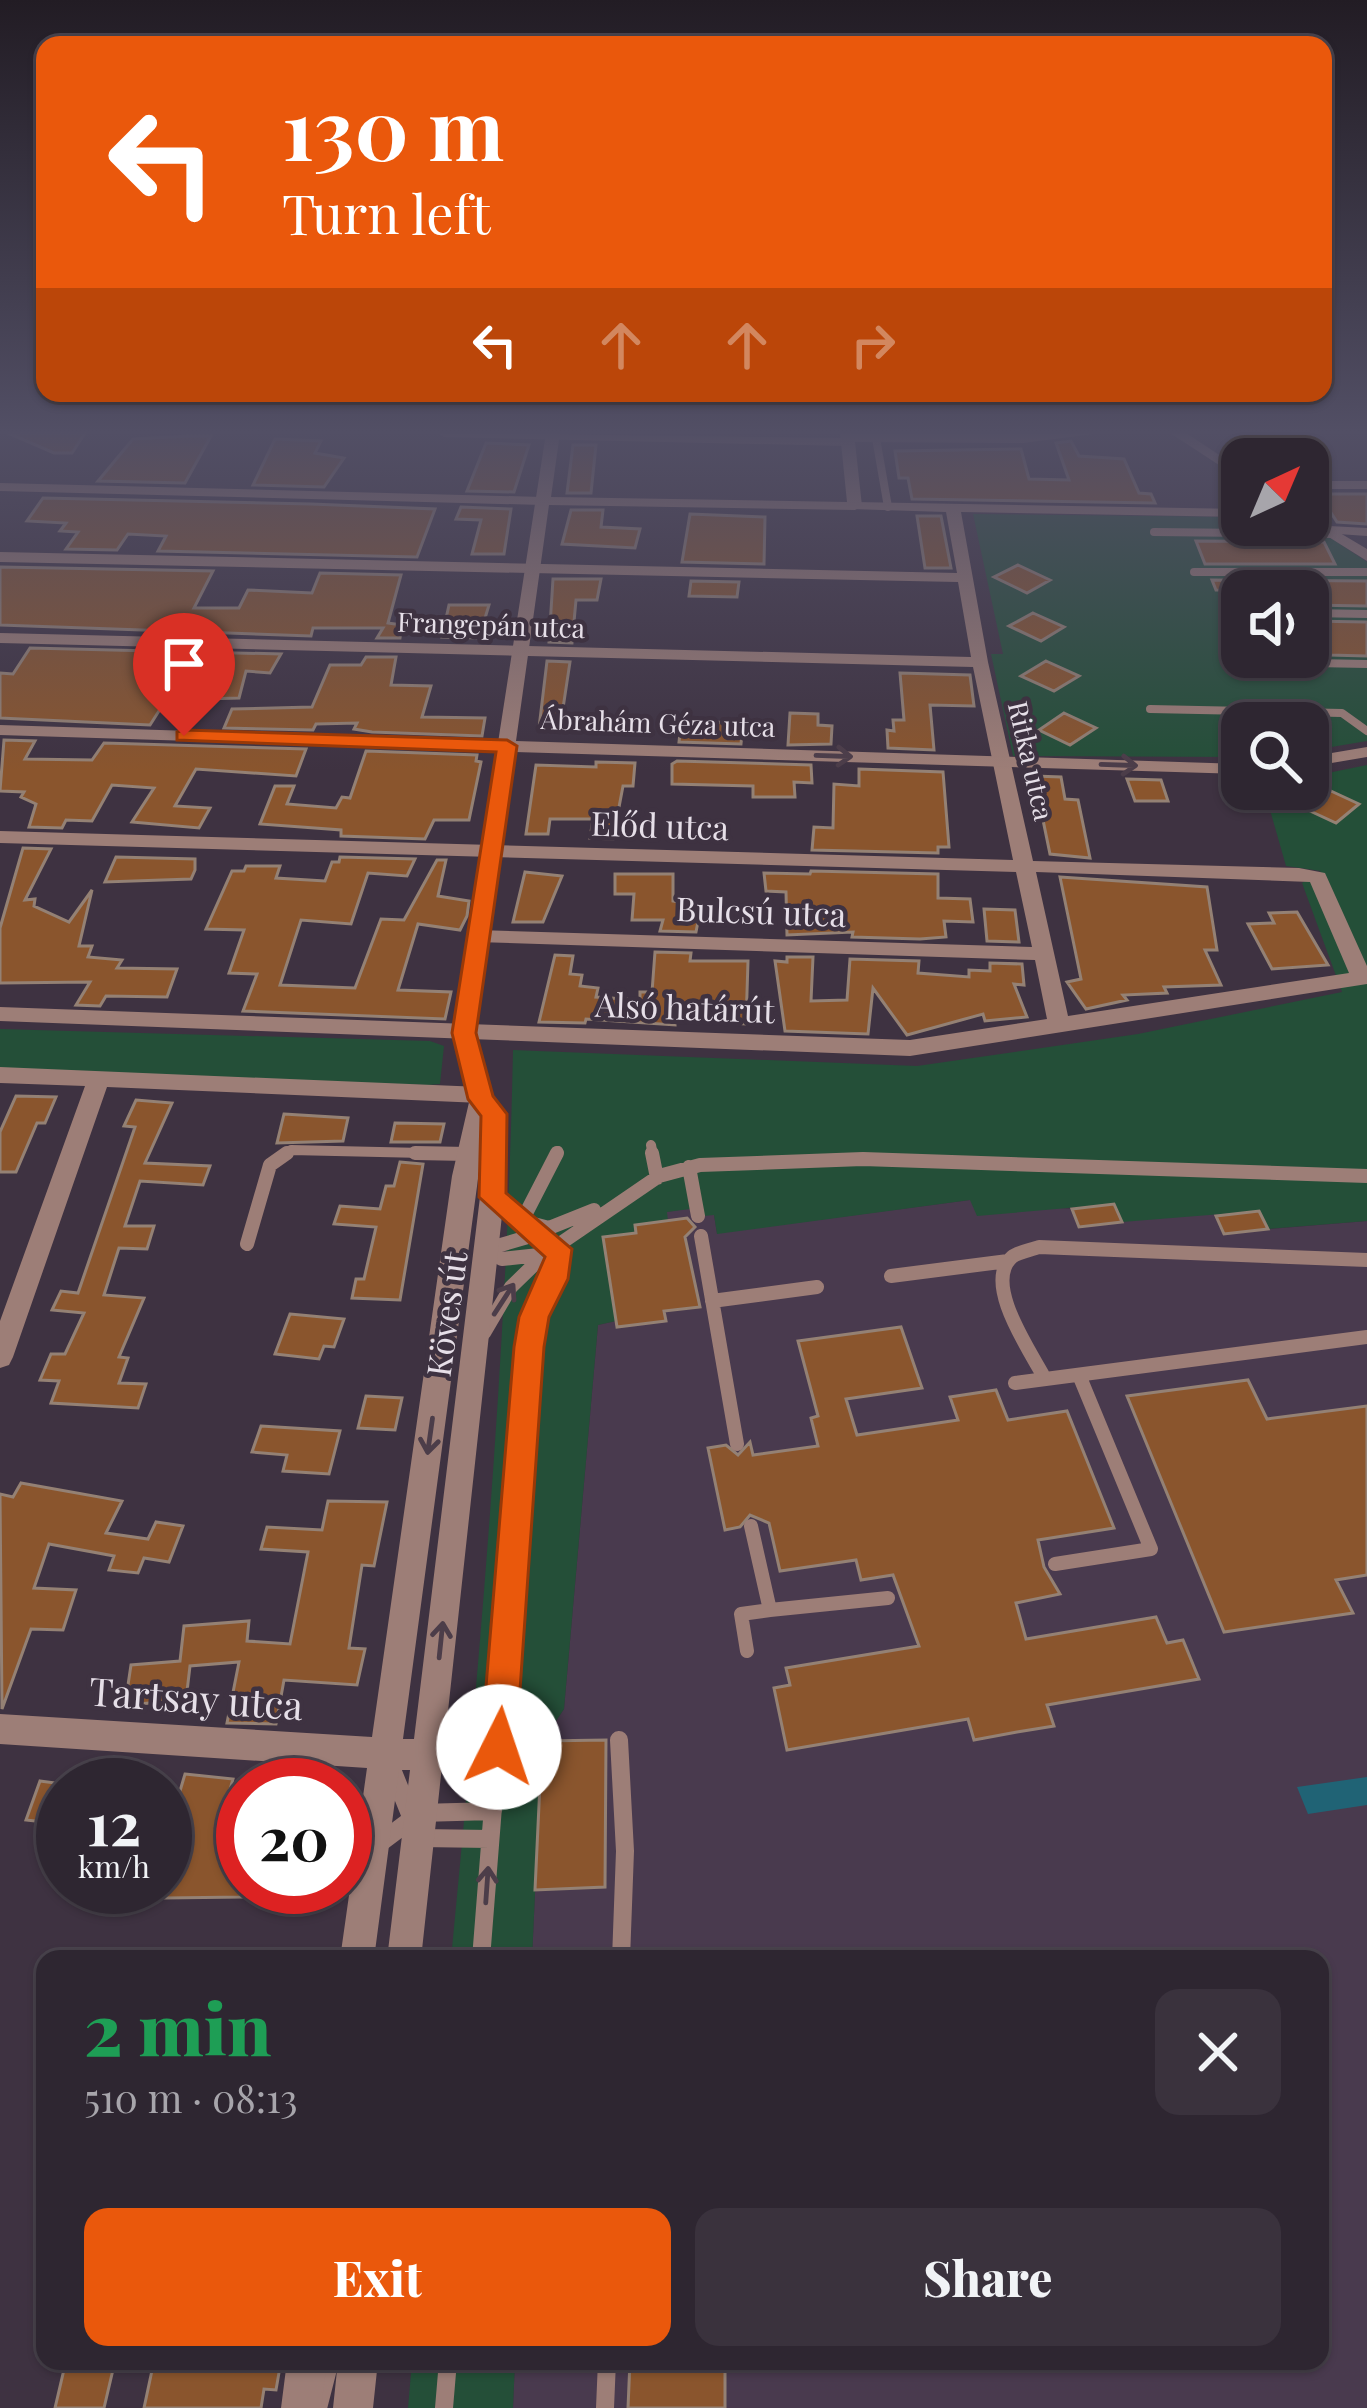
<!DOCTYPE html>
<meta charset="utf-8">
<style>
:root{--surface:#2e2631;--page:#3a323d;--text:#f1f3f6;--muted:#a7a5ab;--line:#49434d;--accent:#ea580c}
body{margin:0;font-family:"Playfair Display",serif;background:var(--page);color:var(--text);height:100vh;display:flex;flex-direction:column;font-size:45px;white-space:nowrap}
*{box-sizing:border-box;margin:0}
p{font-size:39px;color:var(--muted)}
.icon{flex:none;width:66px;height:66px;fill:none;stroke:currentColor;stroke-width:2;stroke-linecap:round;stroke-linejoin:round}
.map{position:relative;flex:1;overflow:hidden}
.panel{position:absolute;left:36px;top:1950px;width:1293px;height:420px;display:flex;flex-direction:column;background:var(--surface);border-radius:24px;box-shadow:0 3px 9px #0004,0 0 0 3px var(--line)}
.panel>*{flex:none}
.top-card{position:absolute;left:36px;top:36px;width:1296px;height:366px;border-radius:24px;box-shadow:0 3px 9px #0004,0 0 0 3px var(--line);background:#ea580c;color:#fff;overflow:hidden}
.needle{width:78px;rotate:44deg}
.controls{position:absolute;left:1221px;top:438px;display:grid;gap:24px}
.controls a{display:grid;place-items:center;width:108px;height:108px;border-radius:24px;background:var(--surface);box-shadow:0 3px 9px #0004,0 0 0 3px var(--line);font-size:60px}
.speed{position:absolute;left:36px;top:1758px;display:flex;gap:24px;font-size:60px;font-weight:700;text-align:center}
.speed>*{display:grid;place-content:center;width:156px;height:156px;border-radius:50%;background:var(--surface);box-shadow:0 3px 9px #0004,0 0 0 3px var(--line);line-height:1}
.speed small{font-size:30px;font-weight:400}
.speed .limit{border:18px solid #d22;background:#fff;color:#111}
.pin{position:absolute;display:grid;place-items:center;width:102px;height:102px;color:#fff;margin:-123px -51px;border-radius:50% 50% 50% 0;rotate:-45deg;box-shadow:0 0 12px #0007}
.pin .icon{rotate:45deg}
.me{position:absolute;width:132px;margin:-66px;rotate:4deg;stroke-linejoin:round;filter:drop-shadow(0 0 9px #0008)}
.turn{display:flex;align-items:center;gap:42px;height:252px;padding:0 48px;font-size:54px}
.turn .icon{width:156px;height:156px;stroke-width:2.5}
.turn b{display:block;font-size:84px;line-height:102px}
.lanes{display:flex;align-items:center;height:114px;padding:0 48px;background:#0003;justify-content:center;gap:60px;direction:ltr}
.lanes .off{opacity:.35}
.round{display:grid;place-items:center;flex:none;width:126px;height:126px;border-radius:24px;background:var(--page)}
.overview{display:flex;align-items:center;justify-content:space-between;height:204px;padding:0 48px}
h1{font-size:72px;font-weight:800;line-height:90px;color:#1e9e55}
.action{display:flex;gap:24px;margin-top:auto;padding:24px 48px}
.action a{flex:1;height:138px;border-radius:24px;background:var(--accent);color:#fff;font-size:48px;font-weight:800;line-height:138px;text-align:center}
.action a+a{background:var(--page);color:var(--text)}
.map>svg:first-child{display:block}
.built{fill:#493a4e}
.green{fill:#244f38;fill-rule:evenodd}
.water{fill:#206375}
.building{fill:#8a552d;stroke:#948174;stroke-width:3}
.lines{fill:none;stroke-linecap:round;stroke-linejoin:round}
.service-far3{stroke:#9d7e77;stroke-width:8}
.service-far2{stroke:#9d7e77;stroke-width:10}
.service-far1{stroke:#9d7e77;stroke-width:14}
.service{stroke:#9d7e77;stroke-width:18}
.minor{fill:#9d7e77;fill-rule:evenodd}
.tertiary{fill:#9d7e77;fill-rule:evenodd}
.oneway{stroke:#4c3d49}
.route{fill:#ea580c;stroke:#983908;stroke-width:3}
.labels{text-anchor:middle;stroke-width:9;stroke-linejoin:round;paint-order:stroke}
.far-street-label{font-size:27px;fill:#e6dfe8;stroke:#3e3241}
.street-label{font-size:33px;fill:#e6dfe8;stroke:#3e3241}
.near-street-label{font-size:39px;fill:#e6dfe8;stroke:#3e3241}
</style>
<div class="map">
<svg width="1367" height="2408" viewBox="0 0 1367 2408">
<rect width="100%" height="100%" fill="#3e3241"/>
<!-- built -->
<path class="built" d="M970 1200 1072 1209 1114 1204 1259 1211 1269 1229 1367 1221V2408H513L515 2361H1320V1959H532L542 1741 564 1709 598 1325 616 1321 603 1237 636 1233 635 1225 667 1221 666 1212 691 1208 714 1215 717 1233Z"/>
<!-- green -->
<path class="green" d="M973 514 1242 517V525L1308 523 1367 562V741L1308 751V723H1242V757L1013 756 991 654H1003ZM1242 591H1308V657H1242Z
M1367 765V1221L1268 1229 1259 1211 1122 1222 1114 1204 977 1216 970 1200 717 1234 714 1215 693 1217 690 1209 667 1212 668 1221 636 1225 616 1321 598 1325 564 1709 542 1742 532 1959H451C480 1657 507 1353 513 1050L917 1066 1138 1034 1342 992 1302 883 1321 871 1286 866 1264 789H1308V777Z
M0 1029 430 1041 444 1046 440 1084 428 1085 0 1071Z
M412 2361H515L513 2408H408Z"/>
<!-- water -->
<path class="water" d="M1367 1777V1805L1308 1814 1297 1787Z"/>
<!-- building -->
<path class="building" d="M8 433H85L72 453H54Z
M188 436H211L185 483 98 481 133 439Z
M275 439 321 441 315 453 344 458 324 487 253 485Z
M1071 441 1079 456 1124 459 1139 493 1151 494 1155 503 912 499 908 478H899L895 451 1021 449 1029 479 1069 480 1056 443Z
M486 443 529 445 514 492 467 491Z
M573 445H596L591 493H567Z
M1319 494H1367V524L1337 522Z
M43 498 311 504 435 509 417 557 158 551 166 536 128 534 117 550 66 549 78 532 60 531 66 523 27 521Z
M461 507 511 509 504 554H472L481 520 456 519Z
M571 510H603L601 527 640 529 635 548 562 544Z
M690 514 765 517 764 564 682 562Z
M917 516H941L951 568H925Z
M1196 541 1324 542 1335 564H1205Z
M1018 565 1050 580 1027 593 994 577Z
M0 567 213 571 194 608H239L248 590 312 593 320 573 401 575 388 623 402 625 400 638H377L383 628H313L311 636 0 625Z
M553 579H601L597 600H576L572 643 549 642Z
M1212 580 1367 581V606L1308 605V591L1216 590Z
M691 581 739 582 737 597 689 596Z
M449 605H489L479 638 442 637Z
M1033 613 1064 627 1041 641 1009 626Z
M1308 621 1367 622V656L1329 655 1320 636H1308Z
M30 648 281 654 270 673 246 671 239 698 166 700 150 725 0 718V673L13 674Z
M366 657H396L391 685 431 686 422 717 485 718 482 736 372 732 354 729 357 723 316 724 313 730 224 728 232 709 312 707 330 665H361Z
M547 661 570 662 560 728H539Z
M1046 661 1079 676 1054 691 1021 676Z
M900 673 970 675 974 706 930 705 934 750 888 748 887 730 894 731 893 720H904Z
M790 713 818 714V725L832 726 831 744 788 745Z
M1064 713 1096 728 1070 745 1039 730Z
M710 722 743 723 741 744 679 742 681 725 710 726Z
M4 740 35 741 25 759 92 760 104 743 306 749 296 776 196 769 175 806 210 808 199 828 132 822 154 788 112 785 92 821 66 820 62 828 29 827 36 804 21 797 24 792 0 791Z
M366 751 477 755 476 761 481 762 469 820H434L425 839 341 836V830L260 824 275 786H294L287 804 336 808 342 797 350 798Z
M677 761 811 765 812 783 794 782 795 797H753V786L672 784V764Z
M596 762 635 763 633 786H623L613 839 590 838 593 819H550L548 834H526L536 765 596 767Z
M859 769 943 772 949 847H938V853L812 850 814 827 833 828 834 784 859 786Z
M1034 776 1061 777 1065 799 1078 800 1090 858 1050 854Z
M1127 779 1161 780 1168 801H1135Z
M1318 785 1359 804 1336 823 1295 804Z
M23 848 51 849 25 900 35 899 34 906 69 922 92 890 79 946H92L88 957 122 960 117 968 177 969 167 997 106 996 100 1006 76 1005 90 982 0 983V928Z
M116 857 195 859V870L191 879 105 882Z
M340 857 415 859 407 876 368 873 351 924 301 920 280 985 355 988 381 919 404 920 437 860H446L438 896 469 901 467 916 460 930 418 924 398 990 451 992 445 1019 243 1011 257 974 229 973 244 930 206 929 232 871H244L246 866H280L276 878 325 881 332 862H339Z
M811 871 938 874V898L970 899 973 922 944 921 946 937 920 939 852 937 853 932 787 935 786 892 766 891 764 873 810 874Z
M525 872 562 876 543 922H513Z
M615 874H673V901L701 906 696 932 660 931 663 920H632L634 894H615Z
M1060 877 1207 887 1217 950H1205L1221 985 1164 987 1167 993 1123 995 1127 1000 1086 1009 1067 982 1081 979Z
M984 909 1015 910 1019 942 987 941Z
M1297 912 1328 965 1272 969 1248 924 1274 923 1269 913Z
M655 952 691 953 690 961H748L746 1024 726 1023 727 1006 674 1005 675 1025 586 1019 585 1023 539 1022 555 955 573 956 570 974 582 975 580 986 598 988 596 997 640 1000V992H652Z
M787 957H813L811 1001 847 1000 850 959 919 961 918 973 969 977V970L990 971V963L1022 964 1024 985 1014 984 1027 1017 985 1021 983 1014 907 1035 873 988 868 1034 785 1031 775 961 787 962Z
M16 1096 56 1097 45 1123H37L16 1172H0V1132Z
M136 1100 172 1103 145 1163 210 1166 203 1185 140 1181 125 1226H154L147 1249 119 1248 104 1295 144 1298 119 1357 128 1358 119 1383 146 1384 138 1408 51 1403 59 1381 40 1380 51 1354H65L84 1313 52 1310 61 1291 78 1293 135 1127 124 1126Z
M284 1114 348 1118 343 1141 277 1143Z
M395 1123 444 1124 440 1142H391Z
M400 1162 423 1164 400 1300 352 1298 356 1279H364L376 1227 334 1224 340 1206 380 1209 386 1186H394Z
M1114 1204 1122 1222 1079 1227 1072 1209Z
M1259 1211 1268 1229 1224 1234 1216 1216Z
M687 1218 695 1227 685 1237 700 1307 664 1311 666 1321 617 1327 603 1237 636 1233 635 1225Z
M290 1314 344 1319 334 1347 324 1346 319 1359 275 1354Z
M901 1327 922 1388 846 1399 857 1435 958 1420 950 1397 996 1390 1008 1420 1067 1411 1114 1528 1038 1540 1044 1567 1060 1594 1016 1603 1026 1639 1156 1617 1167 1643 1183 1640 1199 1679 1047 1705 1054 1726 1017 1732 974 1740 968 1719 787 1750 774 1688 790 1685 786 1668 919 1646 893 1575 861 1580 856 1560 780 1571 769 1523 750 1515 740 1527 725 1530 708 1448 726 1445 738 1455 750 1442 753 1455 818 1446 811 1418 818 1416 798 1341Z
M1248 1380 1267 1419 1367 1406V1575L1336 1580 1353 1613 1224 1632 1127 1396Z
M366 1396 402 1398 395 1430 358 1428Z
M261 1426 340 1431 329 1474 283 1471 287 1455 252 1452Z
M21 1483 122 1501 106 1533 148 1539 156 1522 183 1526 169 1562 144 1558 138 1573 109 1570 114 1556 49 1544 34 1588 76 1590 63 1630 31 1629 2 1709 0 1494 13 1497Z
M328 1501 387 1502 374 1566 362 1565 349 1648 365 1649 357 1685 284 1680 276 1724 227 1723 239 1662 190 1666 186 1700 125 1705 131 1665 180 1661 184 1626 249 1621 247 1641 290 1644 308 1552 261 1549 267 1527 322 1530Z
M606 1740 605 1887 535 1890 542 1741Z
M185 1774 233 1779 219 1828 243 1830V1897L165 1898V1842Z
M40 1781 63 1784V1824L26 1820Z
M66 2361H115L104 2408H55Z
M154 2361H281L276 2390 264 2389 261 2408H144Z
M630 2361H725V2408H628Z"/>
<g class="lines">
<!-- service-far3 -->
<path class="service-far3" d="M876 438 888 507
M1154 532 1334 534
M1194 572H1367
M1308 613 1367 614
M1314 663 1367 664
M1150 709 1342 713 1367 731"/>
<!-- service-far2 -->
<path class="service-far2" d="M651 1145 653 1156
M283 1156 291 1150 468 1154
M556 1156 558 1151"/>
<!-- service-far1 -->
<path class="service-far1" d="M415 1153 468 1154
M557 1153 522 1221 549 1228 594 1210
M652 1153 657 1178
M689 1167 698 1216
M493 1198 558 1249
M701 1236 737 1444
M247 1244 270 1165 287 1153
M487 1249 538 1234
M485 1250 502 1259 539 1255
M891 1276 1008 1261
M712 1301 817 1287
M484 1333 511 1287 545 1254 659 1176 700 1165 863 1159 1367 1176
M1045 1379C1031 1352 982 1283 1012 1257 1018 1252 1031 1250 1039 1247L1367 1260
M1015 1383 1367 1337
M751 1526 770 1610 888 1598
M1055 1564 1151 1549 1079 1375
M747 1651 741 1614 770 1610
M502 1696 529 1347 556 1274 558 1249"/>
<!-- service -->
<path class="service" d="M619 1740 625 1851 621 1959
M393 1772 410 1814
M420 1838 490 1839
M380 1843 420 1813 493 1811
M481 1959 502 1693
M318 2408 330 2361
M444 2408 448 2361
M605 2408 607 2361"/>
<!-- minor -->
<path class="minor" d="M438 433 841 438 848 434 1101 433 1023 443 855 442 848 446 444 437Z
M1308 481H1367V489H1308Z
M0 483 542 497 549 501 542 505 0 491Z
M855 502 1242 509V517L961 512 988 662 1033 861 1299 868 1325 873 1367 966V984L910 1056 0 1021V1007L910 1040 1047 1019 1035 960 477 942 467 936 477 930 1032 947 1016 872 0 843V831L1013 860 973 667 0 643V633L971 657 958 582 0 562V552L957 573 946 512 850 509V503ZM1036 872 1310 882 1349 973 1068 1016Z
M1329 526 1367 528V536L1324 533 1322 530Z
M0 725 507 741 516 746 507 751 0 735Z
M0 1067 481 1087 492 1095 481 1103 107 1087 13 1357 9 1365 0 1368V1321L85 1086 0 1083Z"/>
<!-- tertiary -->
<path class="tertiary" d="M546 433H560L551 497 847 502 840 433H854L862 506 855 510 549 505 516 741 1242 764V774L515 752 475 1033 492 1096 505 1114 504 1197 421 1959H387L410 1770H399L374 1959H340L367 1768 0 1744V1714L372 1737 452 1176 470 1098 453 1033ZM482 1149 480 1197 414 1739H403Z
M1170 433H1186L1242 470V480Z
M1308 514 1367 549V561L1308 524Z
M1367 747V757L1308 767V757Z
M287 2361H327L321 2408H281Z
M338 2361H378L373 2408H333Z"/>
</g>
<!-- one-way arrows -->
<defs><path id="oneway-shaft" d="M-6 0H5M1.5-3L5.5 0L1.5 3" fill="none" stroke-width="1.6" stroke-linecap="round" stroke-linejoin="round" transform="scale(3)"/></defs>
<g class="oneway">
<use href="#oneway-shaft" transform="translate(834 756) rotate(2)"/>
<use href="#oneway-shaft" transform="translate(1119 765) rotate(2)"/>
<use href="#oneway-shaft" transform="translate(504 1299) rotate(-57)"/>
<use href="#oneway-shaft" transform="translate(430 1436) rotate(98)"/>
<use href="#oneway-shaft" transform="translate(441 1640) rotate(-84)"/>
<use href="#oneway-shaft" transform="translate(487 1885) rotate(-86)"/>
</g>
<!-- sky -->
<linearGradient id="sky" x2="0" y2="1"><stop stop-color="#221c24"/><stop offset="0.56" stop-color="#524f65"/><stop offset="1" stop-color="#524f65" stop-opacity="0"/></linearGradient>
<rect width="1367" height="771" fill="url(#sky)"/>
<!-- route -->
<path class="route" d="M184 730 507 740 517 746 476 1033 493 1096 507 1114 506 1193 572 1249 568 1279 549 1317 544 1347 516 1747 511 1760 499 1765 486 1760 481 1747 514 1347 519 1317 545 1257 479 1197 481 1116 468 1099 452 1033 496 752 177 740V732Z"/>
<g class="labels">
<!-- far-street labels -->
<g class="far-street-label">
<text transform="translate(491 626) rotate(2)" y="9">Frangepán utca</text>
<text transform="translate(658 724) rotate(2)" y="9">Ábrahám Géza utca</text>
<text transform="translate(1030 761) rotate(77)" y="9">Ritka utca</text>
</g>
<!-- street labels -->
<g class="street-label">
<text transform="translate(660 826) rotate(2)" y="12">Előd utca</text>
<text transform="translate(761 912) rotate(2)" y="12">Bulcsú utca</text>
<text transform="translate(685 1008) rotate(2)" y="12">Alsó határút</text>
<text transform="translate(447 1314) rotate(-82)" y="12">Köves út</text>
</g>
<!-- near-street labels -->
<g class="near-street-label">
<text transform="translate(196 1699) rotate(4)" y="14">Tartsay utca</text>
</g>
</g>
</svg>
<div class="controls">
<a><svg class="needle" viewBox="-14 -14 28 28"><path d="M0-13l5 13h-10z" fill="#e53935"/><path d="M0 13l5-13h-10z" fill="#a7a5ab"/></svg></a>
<a><svg class="icon" aria-label="sound" viewBox="0 0 24 24"><path d="M4 9h4l5-4v14l-5-4H4zM17 9q2 3 0 6"/></svg></a>
<a><svg class="icon" aria-label="search" viewBox="0 0 24 24"><circle cx="10" cy="10" r="6"/><path d="M15 15l6 6"/></svg></a>
</div>
<div class="speed"><div>12<small>km/h</small></div><div class="limit">20</div></div>
<div class="pin" style="left:184px;top:736px;background:#d93025"><svg class="icon" aria-label="arrive" viewBox="0 0 24 24"><path d="M6 21V4h12l-3 4 3 4H6"/></svg></div>
<svg class="me" style="left:499px;top:1747px" viewBox="-20 -20 40 40"><circle r="19" fill="#fff"/><path d="M0-13L10 11 0 6-10 11z" fill="#ea580c"/></svg>
<div class="top-card">
<div class="turn"><svg class="icon" aria-label="left" viewBox="0 0 24 24"><path d="M17 20v-9H6M10 6l-5 5 5 5"/></svg><div><b>130 m</b>Turn left</div></div>
<div class="lanes"><svg class="icon" aria-label="left" viewBox="0 0 24 24"><path d="M17 20v-9H6M10 6l-5 5 5 5"/></svg><svg class="icon off" aria-label="ahead" viewBox="0 0 24 24"><path d="M12 20V5M6 11l6-6 6 6"/></svg><svg class="icon off" aria-label="ahead" viewBox="0 0 24 24"><path d="M12 20V5M6 11l6-6 6 6"/></svg><svg class="icon off" aria-label="right" viewBox="0 0 24 24"><path d="M7 20v-9h11M14 6l5 5-5 5"/></svg></div>
</div>
<section class="panel">
<div class="overview"><div><h1>2 min</h1><p>510 m · 08:13</p></div><a class="round"><svg class="icon" aria-label="close" viewBox="0 0 24 24"><path d="M6 6l12 12M18 6L6 18"/></svg></a></div>
<div class="action"><a>Exit</a><a>Share</a></div>
</section>
</div>
